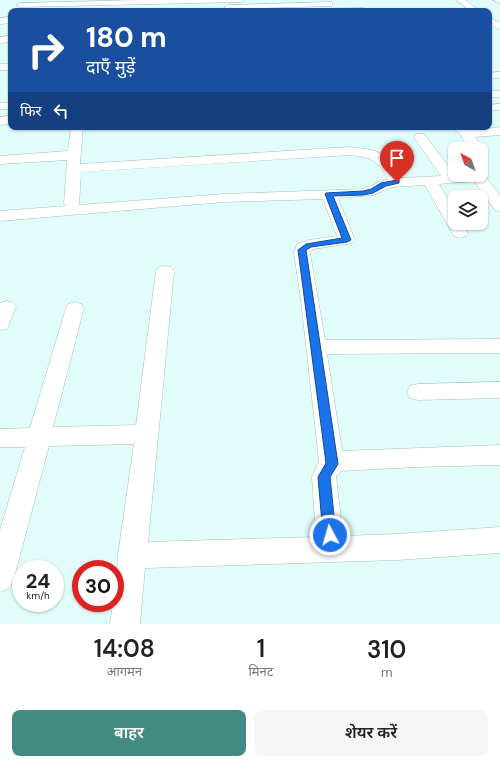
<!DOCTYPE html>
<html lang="hi">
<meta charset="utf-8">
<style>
:root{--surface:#fff;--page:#f6f6f6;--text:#222;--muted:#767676;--accent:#438a83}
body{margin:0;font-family:"DM Sans","Noto Sans Devanagari",sans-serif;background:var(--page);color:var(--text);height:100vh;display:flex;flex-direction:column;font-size:15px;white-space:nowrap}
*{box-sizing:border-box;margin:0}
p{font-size:13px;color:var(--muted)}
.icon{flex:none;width:22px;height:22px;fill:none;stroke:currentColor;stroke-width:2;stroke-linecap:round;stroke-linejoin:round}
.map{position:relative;height:624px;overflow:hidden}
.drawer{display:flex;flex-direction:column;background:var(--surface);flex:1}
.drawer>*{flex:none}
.banner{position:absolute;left:8px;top:8px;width:484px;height:122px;border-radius:8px;box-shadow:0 1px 3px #0004;background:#1a4fa0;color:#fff;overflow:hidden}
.needle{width:26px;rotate:320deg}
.buttons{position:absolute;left:448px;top:142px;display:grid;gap:8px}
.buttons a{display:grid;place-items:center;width:40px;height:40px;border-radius:8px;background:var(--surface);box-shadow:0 1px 3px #0004;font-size:20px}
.speed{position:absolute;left:12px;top:560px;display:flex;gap:8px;font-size:20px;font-weight:700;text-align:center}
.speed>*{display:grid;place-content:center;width:52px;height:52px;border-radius:50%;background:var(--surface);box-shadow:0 1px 3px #0004;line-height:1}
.speed small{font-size:10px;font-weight:400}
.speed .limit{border:6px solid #d22;background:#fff;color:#111}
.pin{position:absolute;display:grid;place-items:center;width:34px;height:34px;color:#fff;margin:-41px -17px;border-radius:50% 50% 50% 0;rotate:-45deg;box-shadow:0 0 4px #0007}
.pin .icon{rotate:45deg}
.me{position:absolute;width:44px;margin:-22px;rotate:354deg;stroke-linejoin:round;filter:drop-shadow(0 0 3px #0008)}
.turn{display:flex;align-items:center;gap:14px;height:84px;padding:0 12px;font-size:18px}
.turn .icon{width:52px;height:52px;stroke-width:2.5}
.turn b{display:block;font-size:28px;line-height:34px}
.then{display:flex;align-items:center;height:38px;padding:0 12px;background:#0003;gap:8px;font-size:15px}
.eta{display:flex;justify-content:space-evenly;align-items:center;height:68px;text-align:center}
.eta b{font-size:24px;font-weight:600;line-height:28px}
.action{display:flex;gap:8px;margin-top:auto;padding:8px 12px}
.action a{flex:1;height:46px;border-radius:8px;background:var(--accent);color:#fff;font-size:16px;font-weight:600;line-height:46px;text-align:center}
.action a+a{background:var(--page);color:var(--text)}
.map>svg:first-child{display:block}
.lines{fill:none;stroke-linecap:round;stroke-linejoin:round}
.minor-casing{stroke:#a3bfbc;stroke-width:1}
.minor{fill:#fff;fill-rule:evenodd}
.route{fill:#1a73e8;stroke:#114b97}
</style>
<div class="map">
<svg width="500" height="624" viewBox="0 0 500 624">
<rect width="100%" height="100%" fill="#e0fdfa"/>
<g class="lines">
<defs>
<path id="minor" d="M137 0H245L241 2 20 7 16 5 20 3Z
M456 0H465L480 11H471Z
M493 0H500V3Z
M329 2H332V6L228 9 224 7 228 5Z
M361 8H364V11H312L316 9Z
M11 17V23L0 24V18Z
M489 17 500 23V30L489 24Z
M11 36V42L0 43V37Z
M0 64H11V70H0Z
M500 72V78L489 79V73Z
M489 91H500V97H489Z
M0 103H11V109H0Z
M500 104V110L489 111V105Z
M11 116V124L0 125V117Z
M71 127H83L80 164 349 147C379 150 386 151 402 178L441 176 414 137 416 134H424L455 175H481V172L483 173 500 196V212L495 210 474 181 439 184 455 211V223H462L468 233 466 236 460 238 454 236 425 185 392 187 373 195 338 198 355 240 353 243 313 249 310 253 325 340 500 339V353L327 354 342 451 500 445V465L415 467 341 471 336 477 343 536 397 534 500 527V553L397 560 145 568 140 624H110L113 603H115L118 555 134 444 49 446 14 578 10 588 0 592V530L25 447H0V429L30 428 66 308 68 304 75 302 82 304 84 308 53 427 136 425 156 271 159 267 165 266 171 267 174 271 148 542 316 537 312 477 319 461 301 300 294 253 297 244 309 240 337 236 323 199 224 202 0 221V211L66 206 64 204 67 160 0 164V156L68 151ZM349 155C371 157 377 159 388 179L363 189 224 194 79 205 81 172Z
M452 127H465L470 129 478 130 500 127V135L475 137 481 146 479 149H455V152L451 149 453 146 466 144 460 134Z
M7 301 14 303 16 307 7 329 0 330V303Z
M500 382V398L418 400 410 398 407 392 410 386 418 384Z"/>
</defs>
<!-- minor casing -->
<use href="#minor" class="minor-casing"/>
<!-- minor -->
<use href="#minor" class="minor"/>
</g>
<!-- route -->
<path class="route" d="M397 180H399V183L386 186 373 193 363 195 333 196 351 240 347 242 311 247 306 250 338 464 330 477 336 535 334 539 330 541 325 539 323 535 318 477 326 463 298 250 306 244 342 238 325 194 326 193 363 191 371 189 381 183Z"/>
</svg>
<div class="buttons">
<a><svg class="needle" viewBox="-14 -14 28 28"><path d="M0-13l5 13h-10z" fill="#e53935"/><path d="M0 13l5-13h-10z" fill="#767676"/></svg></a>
<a><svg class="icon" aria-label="layers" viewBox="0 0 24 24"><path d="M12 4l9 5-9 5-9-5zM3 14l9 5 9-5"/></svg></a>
</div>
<div class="speed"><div>24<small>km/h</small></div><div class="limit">30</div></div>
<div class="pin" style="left:397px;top:182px;background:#d93025"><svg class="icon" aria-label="arrive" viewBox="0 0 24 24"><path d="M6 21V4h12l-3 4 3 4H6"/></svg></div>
<svg class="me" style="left:330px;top:535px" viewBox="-20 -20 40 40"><circle r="17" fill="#1a73e8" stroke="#fff" stroke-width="3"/><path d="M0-11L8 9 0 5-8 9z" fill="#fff"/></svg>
<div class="banner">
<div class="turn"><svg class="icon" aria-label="right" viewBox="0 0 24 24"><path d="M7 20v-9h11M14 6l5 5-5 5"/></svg><div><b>180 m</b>दाएँ मुड़ें</div></div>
<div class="then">फिर<svg class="icon" aria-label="left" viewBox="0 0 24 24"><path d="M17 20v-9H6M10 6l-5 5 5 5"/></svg></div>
</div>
</div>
<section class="drawer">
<div class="eta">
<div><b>14:08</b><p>आगमन</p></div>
<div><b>1</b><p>मिनट</p></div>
<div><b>310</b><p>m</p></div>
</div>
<div class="action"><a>बाहर</a><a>शेयर करें</a></div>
</section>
